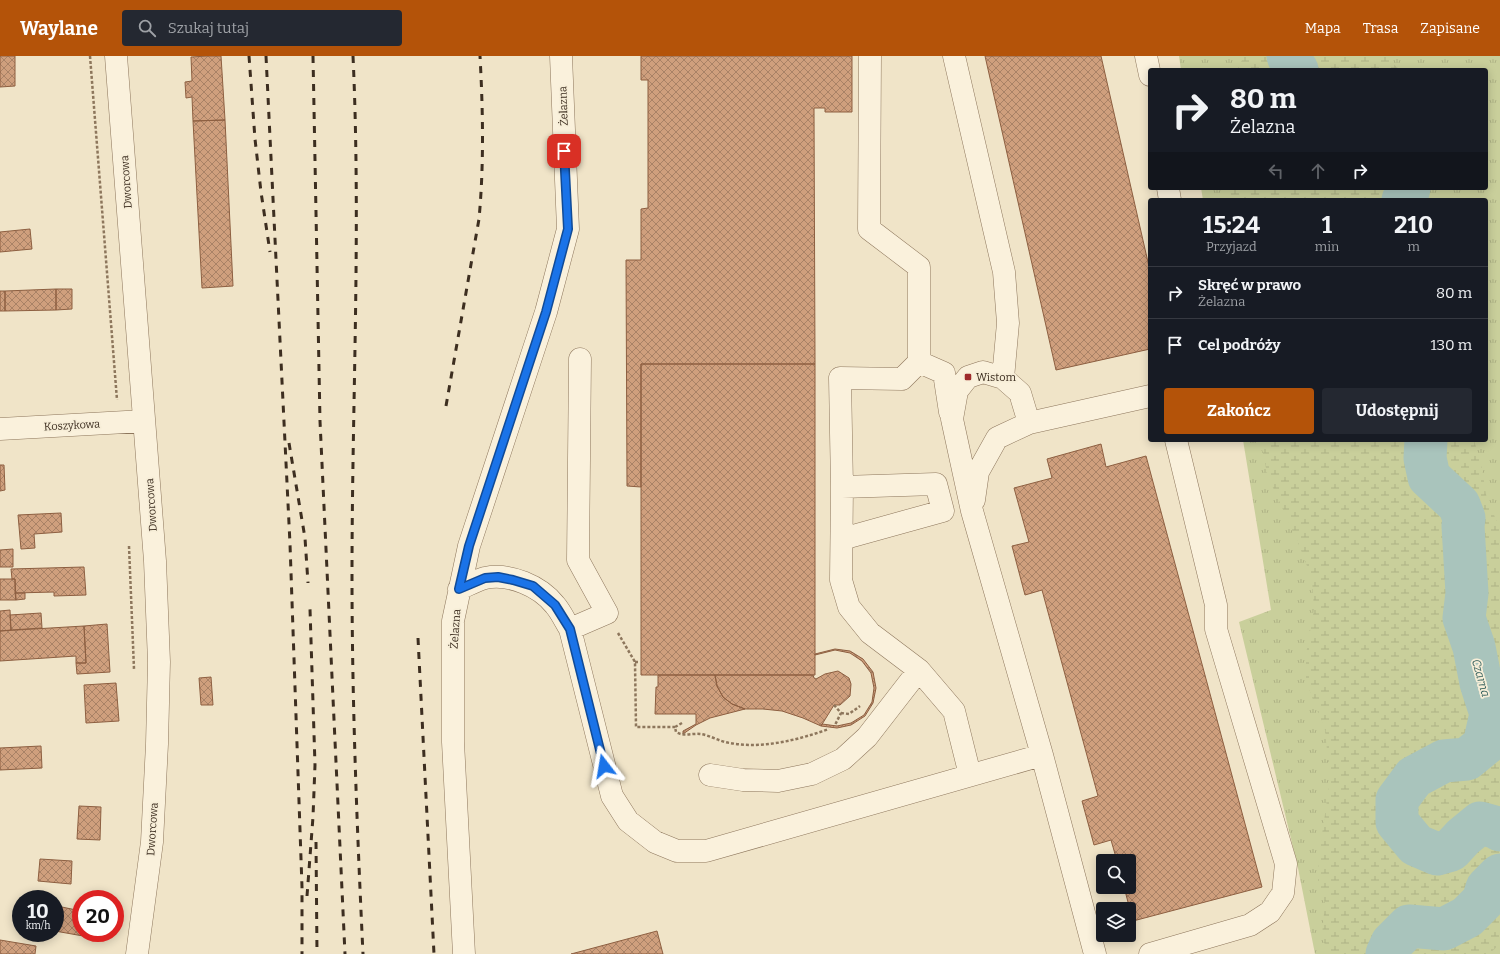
<!DOCTYPE html>
<html lang="pl">
<meta charset="utf-8">
<style>
:root{--surface:#171b24;--page:#242831;--text:#f1f3f6;--muted:#9ea1a6;--line:#363941;--accent:#b45309}
body{margin:0;font-family:Bitter,serif;background:var(--page);color:var(--text);height:100vh;display:flex;flex-direction:column;font-size:15px;white-space:nowrap}
*{box-sizing:border-box;margin:0}
p{font-size:13px;color:var(--muted)}
.icon{flex:none;width:22px;height:22px;fill:none;stroke:currentColor;stroke-width:2;stroke-linecap:round;stroke-linejoin:round}
.map{position:relative;flex:1;overflow:hidden}
.drawer{position:absolute;left:1148px;top:142px;width:340px;height:244px;display:flex;flex-direction:column;background:var(--surface);border-radius:4px;box-shadow:0 2px 10px #0003}
.drawer>*{flex:none}
.guide{position:absolute;left:1148px;top:12px;width:340px;height:122px;border-radius:4px;box-shadow:0 2px 10px #0003;background:#171b24;color:var(--text);overflow:hidden}
.controls{position:absolute;left:1096px;top:798px;display:grid;gap:8px}
.controls a{display:grid;place-items:center;width:40px;height:40px;border-radius:4px;background:var(--surface);box-shadow:0 2px 10px #0003;font-size:20px}
.speed{position:absolute;left:12px;top:834px;display:flex;gap:8px;font-size:20px;font-weight:700;text-align:center}
.speed>*{display:grid;place-content:center;width:52px;height:52px;border-radius:50%;background:var(--surface);box-shadow:0 2px 10px #0003;line-height:1}
.speed small{font-size:10px;font-weight:400}
.speed .limit{border:6px solid #d22;background:#fff;color:#111}
.pin{position:absolute;display:grid;place-items:center;width:34px;height:34px;color:#fff;margin:-17px;border-radius:8px;box-shadow:0 2px 6px #0006}
.me{position:absolute;width:44px;margin:-22px;rotate:346deg;stroke-linejoin:round;filter:drop-shadow(0 0 3px #0008)}
.turn{display:flex;align-items:center;gap:14px;height:84px;padding:0 16px;font-size:18px}
.turn .icon{width:52px;height:52px;stroke-width:2.5}
.turn b{display:block;font-size:28px;line-height:34px}
.lanes{display:flex;align-items:center;height:38px;padding:0 16px;background:#0003;justify-content:center;gap:20px;direction:ltr}
.lanes .off{opacity:.35}
.eta{display:flex;justify-content:space-evenly;align-items:center;height:68px;text-align:center}
.eta b{font-size:24px;font-weight:700;line-height:28px}
.cta{display:flex;gap:8px;margin-top:auto;padding:8px 16px}
.cta a{flex:1;height:46px;border-radius:4px;background:var(--accent);color:#fff;font-size:16px;font-weight:700;line-height:46px;text-align:center}
.cta a+a{background:var(--page);color:var(--text)}
ul{padding:0;list-style:none}
li{display:flex;align-items:center;gap:12px;height:52px;padding:0 16px;border-top:1px solid var(--line)}
li div{flex:1}
li b{display:block;font-size:15px}
li em{font-style:normal}
header{display:flex;align-items:center;gap:24px;box-sizing:border-box;height:56px;padding:0 20px;background:var(--accent);color:#fff}
header strong{font-size:19px}
nav{display:flex;gap:22px;margin-inline-start:auto;font-size:14px}
.search{width:280px;height:36px;background:var(--page);display:flex;align-items:center;gap:10px;box-sizing:border-box;padding:0 14px;border-radius:4px;color:var(--muted);font-size:15px}
.map>svg:first-child{display:block}
.grass{fill:url(#grass-tufts)}
.wetland{fill:url(#wetland-marsh)}
.lines{fill:none;stroke-linecap:round;stroke-linejoin:round}
.river{stroke:#a9c4bc;stroke-width:43}
.building{fill:url(#building-cross-hatch);stroke:#8d5f41}
.minor-casing{stroke:#8d765c;stroke-width:23}
.path{stroke:#8d765c;stroke-width:2.5;stroke-dasharray:3 2;stroke-linecap:butt}
.minor{stroke:#faf1dc;stroke-width:22}
.rail{stroke:#3d2e20;stroke-width:3;stroke-dasharray:7 7;stroke-linecap:butt}
.route-casing{stroke:#114b97;stroke-width:10}
.route{stroke:#1a73e8;stroke-width:7}
.poi-dot{fill:#9e2a2b;stroke:#f7eed8;stroke-width:1.5}
.labels{text-anchor:middle;stroke-width:3.5;stroke-linejoin:round;paint-order:stroke}
.street-label{font-size:11px;fill:#3d2e20;stroke:#f7eed8}
.poi-label{font-size:11px;fill:#3d2e20;stroke:#f7eed8;text-anchor:start}
.water-label{font-size:12px;font-style:italic;fill:#2f5d5a;stroke:#f7eed8}
</style>
<header>
<strong>Waylane</strong>
<div class="search"><svg class="icon" aria-label="search" viewBox="0 0 24 24"><circle cx="10" cy="10" r="6"/><path d="M15 15l6 6"/></svg>Szukaj tutaj</div>
<nav><a>Mapa</a><a>Trasa</a><a>Zapisane</a></nav>
</header>
<div class="map">
<svg width="1500" height="898" viewBox="0 0 1500 898">
<defs>
<pattern id="grass-tufts" width="24" height="20" patternUnits="userSpaceOnUse"><rect width="24" height="20" fill="#c9cf9b"/><path d="M3 7l-1-3M5 7V3M7 7l1-3M15 17l-1-3M17 17v-4M19 17l1-3" fill="none" stroke="#aeb285"/></pattern>
<pattern id="wetland-marsh" width="20" height="14" patternUnits="userSpaceOnUse"><rect width="20" height="14" fill="#c9cf9b"/><path d="M1 5h8M5 5V1M11 12h8M15 12V8" fill="none" stroke="#aeb285"/></pattern>
<pattern id="building-cross-hatch" width="8" height="8" patternUnits="userSpaceOnUse"><rect width="8" height="8" fill="#cf9f7d"/><path d="M0 0l8 8M0 8l8-8" fill="none" stroke="#a98266"/></pattern>
</defs>
<rect width="100%" height="100%" fill="#f0e4c8"/>
<!-- grass -->
<path class="grass" d="M1179 0H1500V898H1315L1298 812 1239 566 1271 554 1243 384H1486V144H1203L1201 132H1486V14H1181Z"/>
<!-- wetland -->
<path class="wetland" d="M1244 0H1385L1400 14H1237Z
M1231 132H1428L1431 144H1228Z
M1260 384H1474L1482 413 1487 444 1500 472V888L1489 898H1328L1322 880 1325 846 1318 825 1319 799 1330 724 1325 674 1306 626V598L1314 553 1312 523 1297 484 1268 421Z"/>
<g class="lines">
<!-- river -->
<path class="river" d="M1288 0 1291 7 1297 14
M1403 144 1408 136 1409 132
M1426 384 1425 402 1429 421 1459 449 1464 462 1463 470 1467 537 1464 562 1474 591 1481 627 1491 658 1484 689 1467 703 1444 705 1414 721 1397 744V766L1416 789 1437 798 1451 794 1463 781 1480 767 1498 772 1500 774
M1387 898 1392 887 1409 870 1444 873 1467 861 1483 845 1487 832 1500 819"/>
</g>
<!-- building -->
<path class="building" d="M0 0H15V30L0 31Z
M208 0H221L225 64 193 65 192 41 186 42 185 26 192 25 191 1Z
M641 0H852V56H825V52H814L815 308H641V431L627 430 626 204H641V153L648 152V24H641Z
M985 0H1101L1150 215V293L1056 314Z
M225 64 233 230 202 232 193 65Z
M30 173 32 193 0 196V176Z
M56 233H72V253L56 254Z
M56 233V254L5 255V235Z
M0 235H5V255H0Z
M641 308H815V619H641Z
M1101 388 1106 411 1146 400 1262 831 1133 865 1124 831H1129V805H1117L1111 784 1094 789 1082 745 1098 740 1042 534 1025 539 1012 490 1029 486 1014 432 1052 422 1047 403Z
M0 409H4L5 434 0 435Z
M61 457 62 476 34 478 35 492 21 493 18 459Z
M13 493V511H0V494Z
M84 511 86 539 54 540V536L15 537V523H12L11 513Z
M0 523H15L16 544H0Z
M15 537H25V543L16 544Z
M10 554 11 574 0 575V555Z
M41 557 42 572 11 574 10 559Z
M107 568 110 616 77 618 76 607H86L84 570Z
M84 570 86 607H76V600L0 605V575Z
M835 593 850 595 863 603 873 616 876 632 873 647 865 660 851 669 837 672 821 670 822 668 837 670 851 667 864 659 872 646 874 632 871 617 862 605 850 597 835 594 815 599V598Z
M838 615 849 622 851 628 850 640 840 649H834L821 670 803 662 782 655 763 653H745L732 648 723 641 717 630 715 619H813L814 622 816 623 825 618Z
M658 619H715L717 630 723 641 732 648 745 653 710 662 696 669 683 678V675L696 668V658H655L656 631H658Z
M211 621 213 649H201L199 622Z
M116 627 119 665 86 667 84 629Z
M41 690 42 712 0 714V692Z
M79 750 101 751 100 784 77 783Z
M40 803 72 805 71 828 38 825Z
M57 850 81 855V877H101L100 883 55 875Z
M657 875 663 898H571Z
M0 884 36 890 35 898H0Z"/>
<g class="lines">
<defs>
<path id="minor" d="M116 0 155 505 159 606 157 688 152 786 137 898
M870 0 869 173 919 211V306L944 317 950 356
M954 0 1004 216 1008 267 1003 322
M1146 0 1150 19
M1168 132 1170 144
M919 306 902 323 840 322 842 431 841 524 849 551 870 577 919 614 954 655 970 719
M1029 367 1020 337 1003 322 983 316 968 321 957 335 952 363 972 455 1042 699 1095 898
M0 373 144 365
M974 444 978 416 997 382 1029 367 1150 340
M842 483 943 455 936 428 842 431
M459 533C468 529 477 524 485 522 510 517 540 530 555 549 561 556 565 565 570 573L612 740 628 765 655 786 677 795H706L1042 699
M570 573 607 557 578 504 580 303
M710 719 743 724 778 725 812 718 843 703 867 681 919 614
M464 898 453 686V565L469 490 546 256 568 173 561 0
M1150 898 1250 869 1270 856 1283 837 1286 808 1216 573V549L1176 384"/>
</defs>
<!-- minor casing -->
<use href="#minor" class="minor-casing"/>
<!-- path -->
<path class="path" d="M90 0 117 344
M129 490 134 613
M618 577 635 606 636 671H675
M635 606H640
M834 649 841 657 835 669
M841 657 849 658 860 650
M682 667 675 671 676 676C684 681 692 677 700 678 710 679 720 686 730 687 764 693 797 684 829 673"/>
<!-- minor -->
<use href="#minor" class="minor"/>
<!-- rail -->
<path class="rail" d="M249 0 255 83 261 136 270 196
M266 0 290 488 302 831V898
M313 0 320 365 345 898
M353 0C361 173 352 346 352 519 352 646 357 772 363 898
M446 350 479 163C484 109 483 55 480 0
M289 387 305 482 308 527
M418 582 434 898
M316 786 317 898
M307 840 313 761 315 709 310 553"/>
</g>
<g class="lines">
<defs>
<path id="route" d="M564 95 568 173 546 256 469 490 459 533 485 522 498 521 513 524 533 530 555 549 570 573 604 710"/>
</defs>
<!-- route casing -->
<use href="#route" class="route-casing"/>
<!-- route -->
<use href="#route" class="route"/>
</g>
<!-- markers -->
<rect class="poi-dot" x="964" y="317" width="8" height="8" rx="2"/>
<g class="labels">
<!-- street labels -->
<g class="street-label">
<text transform="translate(563 50) rotate(-92)" y="4">Żelazna</text>
<text transform="translate(126 126) rotate(-94)" y="4">Dworcowa</text>
<text transform="translate(72 369) rotate(-3)" y="4">Koszykowa</text>
<text transform="translate(151 449) rotate(-94)" y="4">Dworcowa</text>
<text transform="translate(455 573) rotate(-86)" y="4">Żelazna</text>
<text transform="translate(152 773) rotate(-86)" y="4">Dworcowa</text>
</g>
<!-- poi labels -->
<g class="poi-label">
<text x="976" y="325">Wistom</text>
</g>
<!-- water labels -->
<g class="water-label">
<text transform="translate(1481 622) rotate(74)" y="4">Czarna</text>
</g>
</g>
</svg>
<div class="controls">
<a><svg class="icon" aria-label="search" viewBox="0 0 24 24"><circle cx="10" cy="10" r="6"/><path d="M15 15l6 6"/></svg></a>
<a><svg class="icon" aria-label="layers" viewBox="0 0 24 24"><path d="M12 4l9 5-9 5-9-5zM3 14l9 5 9-5"/></svg></a>
</div>
<div class="speed"><div>10<small>km/h</small></div><div class="limit">20</div></div>
<div class="pin" style="left:564px;top:95px;background:#d93025"><svg class="icon" aria-label="arrive" viewBox="0 0 24 24"><path d="M6 21V4h12l-3 4 3 4H6"/></svg></div>
<svg class="me" style="left:604px;top:710px" viewBox="-20 -20 40 40"><path d="M0-17L14 15 0 8-14 15z" fill="#1a73e8" stroke="#fff" stroke-width="4"/></svg>
<div class="guide">
<div class="turn"><svg class="icon" aria-label="right" viewBox="0 0 24 24"><path d="M7 20v-9h11M14 6l5 5-5 5"/></svg><div><b>80 m</b>Żelazna</div></div>
<div class="lanes"><svg class="icon off" aria-label="left" viewBox="0 0 24 24"><path d="M17 20v-9H6M10 6l-5 5 5 5"/></svg><svg class="icon off" aria-label="ahead" viewBox="0 0 24 24"><path d="M12 20V5M6 11l6-6 6 6"/></svg><svg class="icon" aria-label="right" viewBox="0 0 24 24"><path d="M7 20v-9h11M14 6l5 5-5 5"/></svg></div>
</div>
<section class="drawer">
<div class="eta">
<div><b>15:24</b><p>Przyjazd</p></div>
<div><b>1</b><p>min</p></div>
<div><b>210</b><p>m</p></div>
</div>
<ul>
<li><svg class="icon" aria-label="right" viewBox="0 0 24 24"><path d="M7 20v-9h11M14 6l5 5-5 5"/></svg><div><b>Skręć w prawo</b><p>Żelazna</p></div><em>80 m</em></li>
<li><svg class="icon" aria-label="arrive" viewBox="0 0 24 24"><path d="M6 21V4h12l-3 4 3 4H6"/></svg><div><b>Cel podróży</b></div><em>130 m</em></li>
</ul>
<div class="cta"><a>Zakończ</a><a>Udostępnij</a></div>
</section>
</div>
